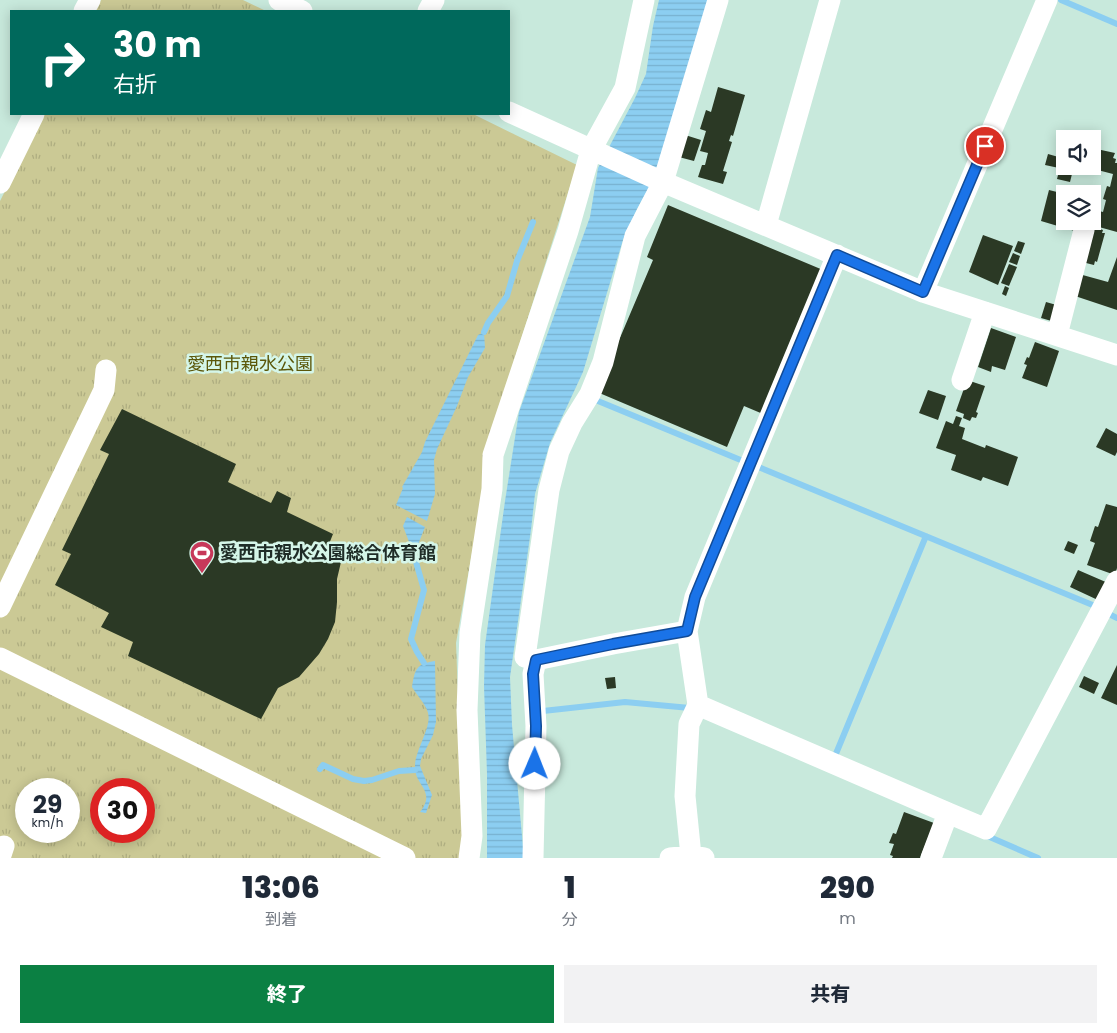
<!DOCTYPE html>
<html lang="ja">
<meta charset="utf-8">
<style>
:root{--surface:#fff;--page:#f2f2f3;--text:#1f2937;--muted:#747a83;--accent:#0b8043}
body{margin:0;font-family:Poppins,"Noto Sans JP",sans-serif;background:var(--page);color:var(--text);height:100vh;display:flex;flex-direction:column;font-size:19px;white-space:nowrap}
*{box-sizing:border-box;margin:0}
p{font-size:16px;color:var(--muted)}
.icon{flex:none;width:28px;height:28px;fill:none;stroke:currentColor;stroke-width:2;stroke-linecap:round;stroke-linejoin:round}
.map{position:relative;height:858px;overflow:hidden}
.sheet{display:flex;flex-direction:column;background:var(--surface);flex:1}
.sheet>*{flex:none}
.top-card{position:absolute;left:10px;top:10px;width:500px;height:105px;border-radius:0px;box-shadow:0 2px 12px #0003;background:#00695c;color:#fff;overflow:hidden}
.tools{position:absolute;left:1056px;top:130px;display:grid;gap:10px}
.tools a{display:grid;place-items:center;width:45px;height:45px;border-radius:0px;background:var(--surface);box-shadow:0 2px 12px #0003;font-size:25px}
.speed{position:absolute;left:15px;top:778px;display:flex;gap:10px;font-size:25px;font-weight:700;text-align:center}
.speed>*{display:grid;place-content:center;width:65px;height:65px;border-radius:50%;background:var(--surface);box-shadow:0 2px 12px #0003;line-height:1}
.speed small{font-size:12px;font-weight:400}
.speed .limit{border:8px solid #d22;background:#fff;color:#111}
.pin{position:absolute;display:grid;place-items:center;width:42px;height:42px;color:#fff;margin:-21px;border:2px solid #fff;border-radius:50%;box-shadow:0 1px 5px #0007}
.me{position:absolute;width:55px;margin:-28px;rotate:1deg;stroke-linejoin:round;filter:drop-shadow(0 0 4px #0008)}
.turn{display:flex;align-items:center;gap:18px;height:105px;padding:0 20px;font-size:22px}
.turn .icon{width:65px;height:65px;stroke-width:2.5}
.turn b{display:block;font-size:35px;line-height:42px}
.eta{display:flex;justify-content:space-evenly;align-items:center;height:85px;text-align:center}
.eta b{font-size:30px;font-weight:800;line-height:35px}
.button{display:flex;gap:10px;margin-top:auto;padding:10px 20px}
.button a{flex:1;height:58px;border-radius:0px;background:var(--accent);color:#fff;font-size:20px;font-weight:800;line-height:58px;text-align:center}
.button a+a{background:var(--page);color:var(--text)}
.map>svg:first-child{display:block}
.park{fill:url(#park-tufts);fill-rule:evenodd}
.water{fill:url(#water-rules)}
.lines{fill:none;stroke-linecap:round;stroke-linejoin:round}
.stream{stroke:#8ccef1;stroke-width:6}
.building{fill:#2b3925}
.minor{stroke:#fff;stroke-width:21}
.route-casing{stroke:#114b97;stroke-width:12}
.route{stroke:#1a73e8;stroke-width:9}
.labels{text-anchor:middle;stroke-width:5;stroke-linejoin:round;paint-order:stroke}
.park-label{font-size:18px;fill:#5b570a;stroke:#d5f6e9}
.poi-label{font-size:18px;font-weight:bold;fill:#1f2c27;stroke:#d5f6e9;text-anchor:start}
</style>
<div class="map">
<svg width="1117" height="858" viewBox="0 0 1117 858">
<defs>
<pattern id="park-tufts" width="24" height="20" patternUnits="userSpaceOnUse" patternTransform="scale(1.25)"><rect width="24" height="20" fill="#cbc995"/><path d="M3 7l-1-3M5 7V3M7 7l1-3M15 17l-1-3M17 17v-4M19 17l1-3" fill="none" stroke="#aead80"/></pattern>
<pattern id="water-rules" width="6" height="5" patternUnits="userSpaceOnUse" patternTransform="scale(1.25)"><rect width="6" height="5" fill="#8ccef1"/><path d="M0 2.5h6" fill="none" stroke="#78b1cf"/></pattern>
</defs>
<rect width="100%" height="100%" fill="#c8e9dc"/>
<!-- park -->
<path class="park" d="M101 0H243L266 11H95Z
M44 114H473L577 165 487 445 483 491 456 643 464 858H0V201ZM26 789H69V831H26ZM101 789H144V831H101Z"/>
<!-- water -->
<path class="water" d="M659 0H713L662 164 637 209 623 240 583 372 550 443 535 494 531 530 510 677 512 725 524 858H487V774L484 686 485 645 505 501 519 412 590 217 598 168 635 98 646 74 653 26Z
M484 332 485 348 468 377 457 406 437 449 434 460 435 494 427 521 396 505 403 488 402 487 422 452 425 442 478 335Z
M407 517 425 527 414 555 403 526Z
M435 661 436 722 433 735 421 759 420 766 432 795 426 813 420 812C437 790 414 786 415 766 415 750 432 727 428 713 427 706 416 694 412 687 415 669 416 664 435 661Z"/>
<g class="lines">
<!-- stream -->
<path class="stream" d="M1061 0 1117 24
M484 332 488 323 507 296 517 261 533 222
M598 401 743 461
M756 466 1095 606
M414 555 424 590 411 639 417 652 424 663
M1109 614 1117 618
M543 711 625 702 690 708
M835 756 926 536
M320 769 323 765 353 779 364 781 372 780 399 771 415 770
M985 835 1038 858"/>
</g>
<!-- building -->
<path class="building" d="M718 87 745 95 733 136 731 135 729 141 732 142 723 171 727 172 723 184 698 177 702 165H705L708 153 700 151 706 131 700 129 706 110 711 112Z
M682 134 701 140 694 161 675 156Z
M1092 148 1115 153 1113 158 1116 159 1115 163H1117V232L1081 222 1078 232 1041 221 1049 190 1065 194V205L1062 215 1065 210V221H1092V209L1103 212 1106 200 1103 199 1107 186 1110 187 1113 174 1086 167 1092 166Z
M1048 154 1062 158 1059 168 1045 165Z
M1065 166H1081L1078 175 1064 171Z
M1059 171 1072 174 1070 182 1057 179Z
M668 205 823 270 763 414 744 406 727 447 597 392 653 260 647 257Z
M1092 227 1103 230 1102 233H1105L1097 262 1095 261 1094 265 1082 262Z
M983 235 1013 246 998 285 969 272Z
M1018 241 1025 243 1021 254 1014 251Z
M1013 253 1020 256 1017 265 1009 262Z
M1117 257V310L1072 295 1079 274 1108 282Z
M1009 264 1017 267 1009 286 1001 283Z
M1005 286 1009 288 1006 296 1002 294Z
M1046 302 1060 306 1055 322 1041 318Z
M991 328 1016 337 1005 370 992 366 991 372 978 367Z
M1035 342 1059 351 1047 387 1022 378 1027 365 1024 364 1027 357 1029 358Z
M967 380 985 386 976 412 978 413 976 418 972 417 970 421 963 418 964 414 956 411Z
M928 390 946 396 938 420 919 413Z
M122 409 236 464 228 482 271 503 277 491 291 498 287 512 333 534 327 549 341 562 337 579V602L335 622 328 639 319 654 299 677 278 688 261 719 128 656 133 642 101 627 109 613 55 585 71 554 62 550 109 454 100 450Z
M956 416 962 418 959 426 965 428 962 439 985 448 986 445 1018 457 1008 486 983 477 981 481 951 470 958 449 956 455 936 448 946 421 953 424Z
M1106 428 1117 434V452L1115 456 1096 447Z
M1106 504 1117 507V568L1115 575 1087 565 1095 543 1090 541 1095 526 1098 527Z
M1068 541 1078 545 1074 554 1064 550Z
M1078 570 1108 583 1100 601 1070 587Z
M1117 665V705L1101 698Z
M1084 676 1099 683 1094 694 1079 687Z
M615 677 616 688 607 689 605 678Z
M904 812 934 823 920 858H892L893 856 890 855 894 844 889 843 893 833 896 834Z"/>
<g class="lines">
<!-- minor -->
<path class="minor" d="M279 0 302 11
M84 11 90 0
M428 11 434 0
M509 112 663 182 923 292 1117 355
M0 183 34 114
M766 225 830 0
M923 292 1047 0
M1057 335 1084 230
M962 380 985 312
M0 607 104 390 106 370
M687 631 695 597 837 255
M0 658 405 858
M536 660 525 657 549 490 559 451 572 423 590 394 603 362 635 236 663 182 718 0
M948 813 986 829 1117 581
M691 856 685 796 689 724 698 705 948 813 931 858
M0 858 4 846
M469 858 472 836 467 710 470 633 492 489 493 455 568 231 591 150 625 88 644 0
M533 858 536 726 533 674 536 660 613 644 687 631 698 705
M670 858 691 856 704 858"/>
</g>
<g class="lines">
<defs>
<path id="route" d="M535 764 536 726 533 674 536 660 613 644 687 631 695 597 837 255 923 292 985 146"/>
</defs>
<!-- route casing -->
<use href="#route" class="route-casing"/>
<!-- route -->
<use href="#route" class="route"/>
</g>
<!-- icons -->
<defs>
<symbol id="stadium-pin" viewBox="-11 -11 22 30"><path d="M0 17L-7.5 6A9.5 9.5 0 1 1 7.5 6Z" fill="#c7385a" stroke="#d5f6e9"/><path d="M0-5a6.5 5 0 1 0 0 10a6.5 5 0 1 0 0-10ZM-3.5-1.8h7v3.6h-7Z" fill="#fff"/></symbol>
</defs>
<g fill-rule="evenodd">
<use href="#stadium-pin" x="188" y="539" width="28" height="38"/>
</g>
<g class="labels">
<!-- park labels -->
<g class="park-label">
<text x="250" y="370">愛西市親水公園</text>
</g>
<!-- poi labels -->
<g class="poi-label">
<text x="220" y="559">愛西市親水公園総合体育館</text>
</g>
</g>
</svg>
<div class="tools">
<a><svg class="icon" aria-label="sound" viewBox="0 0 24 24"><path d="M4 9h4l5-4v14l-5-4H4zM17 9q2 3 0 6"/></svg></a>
<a><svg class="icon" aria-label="layers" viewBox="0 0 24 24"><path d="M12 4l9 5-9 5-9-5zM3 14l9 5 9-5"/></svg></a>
</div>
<div class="speed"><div>29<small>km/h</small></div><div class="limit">30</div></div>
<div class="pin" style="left:985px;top:146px;background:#d93025"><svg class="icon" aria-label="arrive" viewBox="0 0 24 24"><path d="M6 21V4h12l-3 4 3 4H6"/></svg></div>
<svg class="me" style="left:535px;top:764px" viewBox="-20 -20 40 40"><circle r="19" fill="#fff"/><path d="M0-13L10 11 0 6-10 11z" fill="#1a73e8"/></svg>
<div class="top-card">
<div class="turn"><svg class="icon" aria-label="right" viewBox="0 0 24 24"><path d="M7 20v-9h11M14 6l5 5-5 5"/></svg><div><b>30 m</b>右折</div></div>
</div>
</div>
<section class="sheet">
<div class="eta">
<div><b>13:06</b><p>到着</p></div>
<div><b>1</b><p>分</p></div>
<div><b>290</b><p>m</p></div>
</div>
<div class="button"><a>終了</a><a>共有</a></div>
</section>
